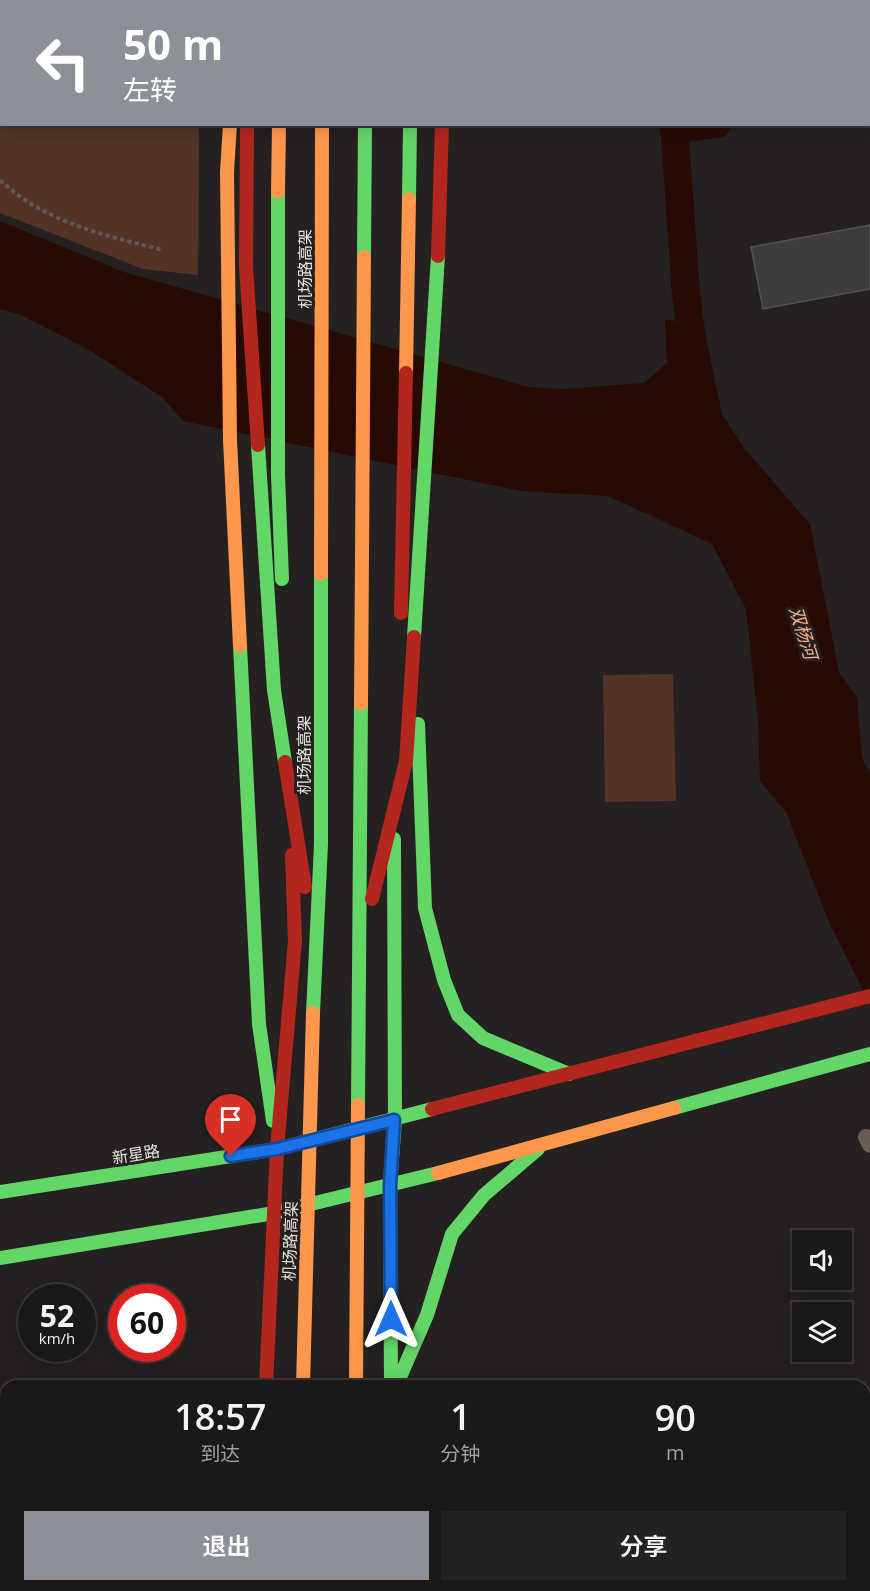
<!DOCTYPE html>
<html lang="zh">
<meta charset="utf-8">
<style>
:root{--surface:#1b1918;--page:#242221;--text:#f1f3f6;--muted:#a0a0a2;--line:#393837;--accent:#8c9099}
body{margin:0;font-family:"Open Sans","Noto Sans SC",sans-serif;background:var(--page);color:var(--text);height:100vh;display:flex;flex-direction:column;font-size:22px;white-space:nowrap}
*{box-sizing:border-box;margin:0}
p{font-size:20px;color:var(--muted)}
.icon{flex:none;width:33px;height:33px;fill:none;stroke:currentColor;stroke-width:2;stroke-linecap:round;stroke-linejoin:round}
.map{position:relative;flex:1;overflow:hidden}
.panel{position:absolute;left:0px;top:1380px;width:870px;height:212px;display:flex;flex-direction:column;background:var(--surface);border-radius:18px 18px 0 0;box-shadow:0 3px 15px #0003,0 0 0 2px var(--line)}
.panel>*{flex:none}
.guide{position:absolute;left:0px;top:0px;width:870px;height:126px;box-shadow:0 3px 15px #0003,0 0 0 2px var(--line);background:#8c9099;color:#fff;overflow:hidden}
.buttons{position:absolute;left:792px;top:1230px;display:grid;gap:12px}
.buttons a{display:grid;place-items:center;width:60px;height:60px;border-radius:0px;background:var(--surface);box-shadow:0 3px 15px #0003,0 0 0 2px var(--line);font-size:30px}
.speed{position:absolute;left:18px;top:1284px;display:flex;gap:12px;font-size:30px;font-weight:700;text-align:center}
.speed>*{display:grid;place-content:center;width:78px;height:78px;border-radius:50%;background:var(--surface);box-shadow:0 3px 15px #0003,0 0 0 2px var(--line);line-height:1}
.speed small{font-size:15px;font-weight:400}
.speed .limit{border:9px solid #d22;background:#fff;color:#111}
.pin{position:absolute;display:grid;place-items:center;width:51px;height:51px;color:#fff;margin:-62px -26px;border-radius:50% 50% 50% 0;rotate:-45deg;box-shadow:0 0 6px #0007}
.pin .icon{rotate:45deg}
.me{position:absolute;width:66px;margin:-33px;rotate:0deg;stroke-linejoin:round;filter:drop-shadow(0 0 4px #0008)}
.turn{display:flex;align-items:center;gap:21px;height:126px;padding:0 24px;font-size:27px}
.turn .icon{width:78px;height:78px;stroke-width:2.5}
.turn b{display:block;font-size:42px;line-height:51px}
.eta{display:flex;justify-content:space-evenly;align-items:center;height:102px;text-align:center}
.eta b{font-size:36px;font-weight:600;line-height:42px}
.button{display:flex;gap:12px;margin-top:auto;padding:12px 24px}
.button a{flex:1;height:69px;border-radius:0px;background:var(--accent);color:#fff;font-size:24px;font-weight:600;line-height:69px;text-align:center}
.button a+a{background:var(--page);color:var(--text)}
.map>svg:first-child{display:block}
.green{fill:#523326}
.water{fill:#270b03}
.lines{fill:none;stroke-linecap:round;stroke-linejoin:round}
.canal{stroke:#270b03;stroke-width:28}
.building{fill:#3f3c3c;stroke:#545251;stroke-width:1.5}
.path{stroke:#5f5753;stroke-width:4;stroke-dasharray:4.5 3;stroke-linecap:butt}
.lane{stroke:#6a5c56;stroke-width:16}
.fast{stroke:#63d668;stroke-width:14}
.slow{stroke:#ff974d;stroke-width:14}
.jam{stroke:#b3261e;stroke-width:14}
.fast-bridge{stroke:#63d668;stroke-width:14}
.slow-bridge{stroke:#ff974d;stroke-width:14}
.jam-bridge{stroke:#b3261e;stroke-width:14}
.route-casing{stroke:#114b97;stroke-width:15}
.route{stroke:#1a73e8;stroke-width:10}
.labels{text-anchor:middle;stroke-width:6;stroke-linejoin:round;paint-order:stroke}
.street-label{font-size:16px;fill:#e7e4e3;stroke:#25201f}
.water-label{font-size:18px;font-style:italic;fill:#f8ad8d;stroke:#25201f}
</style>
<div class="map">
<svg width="870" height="1591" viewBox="0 0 870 1591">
<rect width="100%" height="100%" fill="#242120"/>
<!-- green -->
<path class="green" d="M0 0H199L2 2V124L199 125 198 275 143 269 0 213Z
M673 674 676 801 605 802 603 675Z"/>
<!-- water -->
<path class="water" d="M0 221 124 272 529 387 563 389 644 383 667 363 665 320 703 323 722 414 744 448 810 524 839 672 857 698 862 757 870 774V1004L829 922 786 812 760 781 758 720 746 609 712 544 608 496 521 491 183 421 162 397 89 350 21 315 0 309Z"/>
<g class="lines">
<!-- canal -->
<path class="canal" d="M649 0V2
M868 103H870
M674 124 686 294 695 361
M674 130 717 124"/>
</g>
<!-- building -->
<path class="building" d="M725 0H850V2Z
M870 225V289L763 309 751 247Z
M864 1520H870V1588L709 1587V1586H864Z
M766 1588H841V1591H766Z"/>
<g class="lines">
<!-- path -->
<path class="path" d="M0 180C44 222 106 236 163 250"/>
<!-- lane -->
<path class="lane" d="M866 1137 870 1145
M864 1465H870"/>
<!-- fast -->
<path class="fast" d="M248 0V2
M322 0V2
M412 0V2
M278 192V475L282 579
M409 199 410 124
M240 646 259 1024 273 1121
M418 724 425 908 444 980 458 1015 483 1038 569 1074
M674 1108 870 1054
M0 1192 277 1149 432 1109
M0 1258 274 1213 438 1173
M397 1384 427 1315 452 1234 484 1195 538 1149
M391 1386 390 1186 395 1120 394 839
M256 1586V1591
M388 1586V1591"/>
<!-- slow -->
<path class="slow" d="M366 0V2
M230 124 227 172 230 440 240 646
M278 192 279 124
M406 373 409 199
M438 1173 674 1108
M297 1586V1591"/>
<!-- jam -->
<path class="jam" d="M279 0V2
M446 2 447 0
M401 613 406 373
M432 1109 870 996
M266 1386 277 1149 295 941 292 855
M354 1586V1591"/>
<!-- fast-bridge -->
<path class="fast-bridge" d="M364 257 365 124
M258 445 274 690 285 762
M414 637 438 256
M313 1013 321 844V574
M358 1105 361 704"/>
<!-- slow-bridge -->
<path class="slow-bridge" d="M321 574 322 124
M361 704 364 257
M303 1386 313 1013
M356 1386 358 1105"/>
<!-- jam-bridge -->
<path class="jam-bridge" d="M247 124 246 267 258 445
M438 256 442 124
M285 762 305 887
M372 899 406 761 414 637"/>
</g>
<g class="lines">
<defs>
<path id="route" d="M231 1156 277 1149 394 1120 390 1186 391 1319"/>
</defs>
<!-- route casing -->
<use href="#route" class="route-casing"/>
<!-- route -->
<use href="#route" class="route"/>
</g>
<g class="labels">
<!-- street labels -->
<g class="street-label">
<text transform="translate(305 269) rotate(-90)" y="6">机场路高架</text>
<text transform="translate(304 755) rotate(-90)" y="6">机场路高架</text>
<text transform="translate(136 1154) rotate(-9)" y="6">新星路</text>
<text transform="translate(290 1241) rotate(-88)" y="6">机场路高架</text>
</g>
<!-- water labels -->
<g class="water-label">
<text transform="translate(803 633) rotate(73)" y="6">双杨河</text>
</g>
</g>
</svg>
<div class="buttons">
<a><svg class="icon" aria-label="sound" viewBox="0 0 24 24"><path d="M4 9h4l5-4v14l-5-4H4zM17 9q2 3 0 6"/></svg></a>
<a><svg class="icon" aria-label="layers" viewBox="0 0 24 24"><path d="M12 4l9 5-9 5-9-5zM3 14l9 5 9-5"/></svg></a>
</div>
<div class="speed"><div>52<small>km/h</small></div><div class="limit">60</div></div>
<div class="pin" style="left:231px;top:1156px;background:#d93025"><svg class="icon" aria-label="arrive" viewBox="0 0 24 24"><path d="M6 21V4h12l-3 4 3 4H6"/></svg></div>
<svg class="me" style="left:391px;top:1319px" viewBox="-20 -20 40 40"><path d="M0-17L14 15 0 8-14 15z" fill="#1a73e8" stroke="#fff" stroke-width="4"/></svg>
<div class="guide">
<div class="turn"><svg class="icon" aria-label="left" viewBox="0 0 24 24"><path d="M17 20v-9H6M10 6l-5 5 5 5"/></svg><div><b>50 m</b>左转</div></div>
</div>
<section class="panel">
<div class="eta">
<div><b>18:57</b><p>到达</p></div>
<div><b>1</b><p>分钟</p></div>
<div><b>90</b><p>m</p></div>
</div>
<div class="button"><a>退出</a><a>分享</a></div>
</section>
</div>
